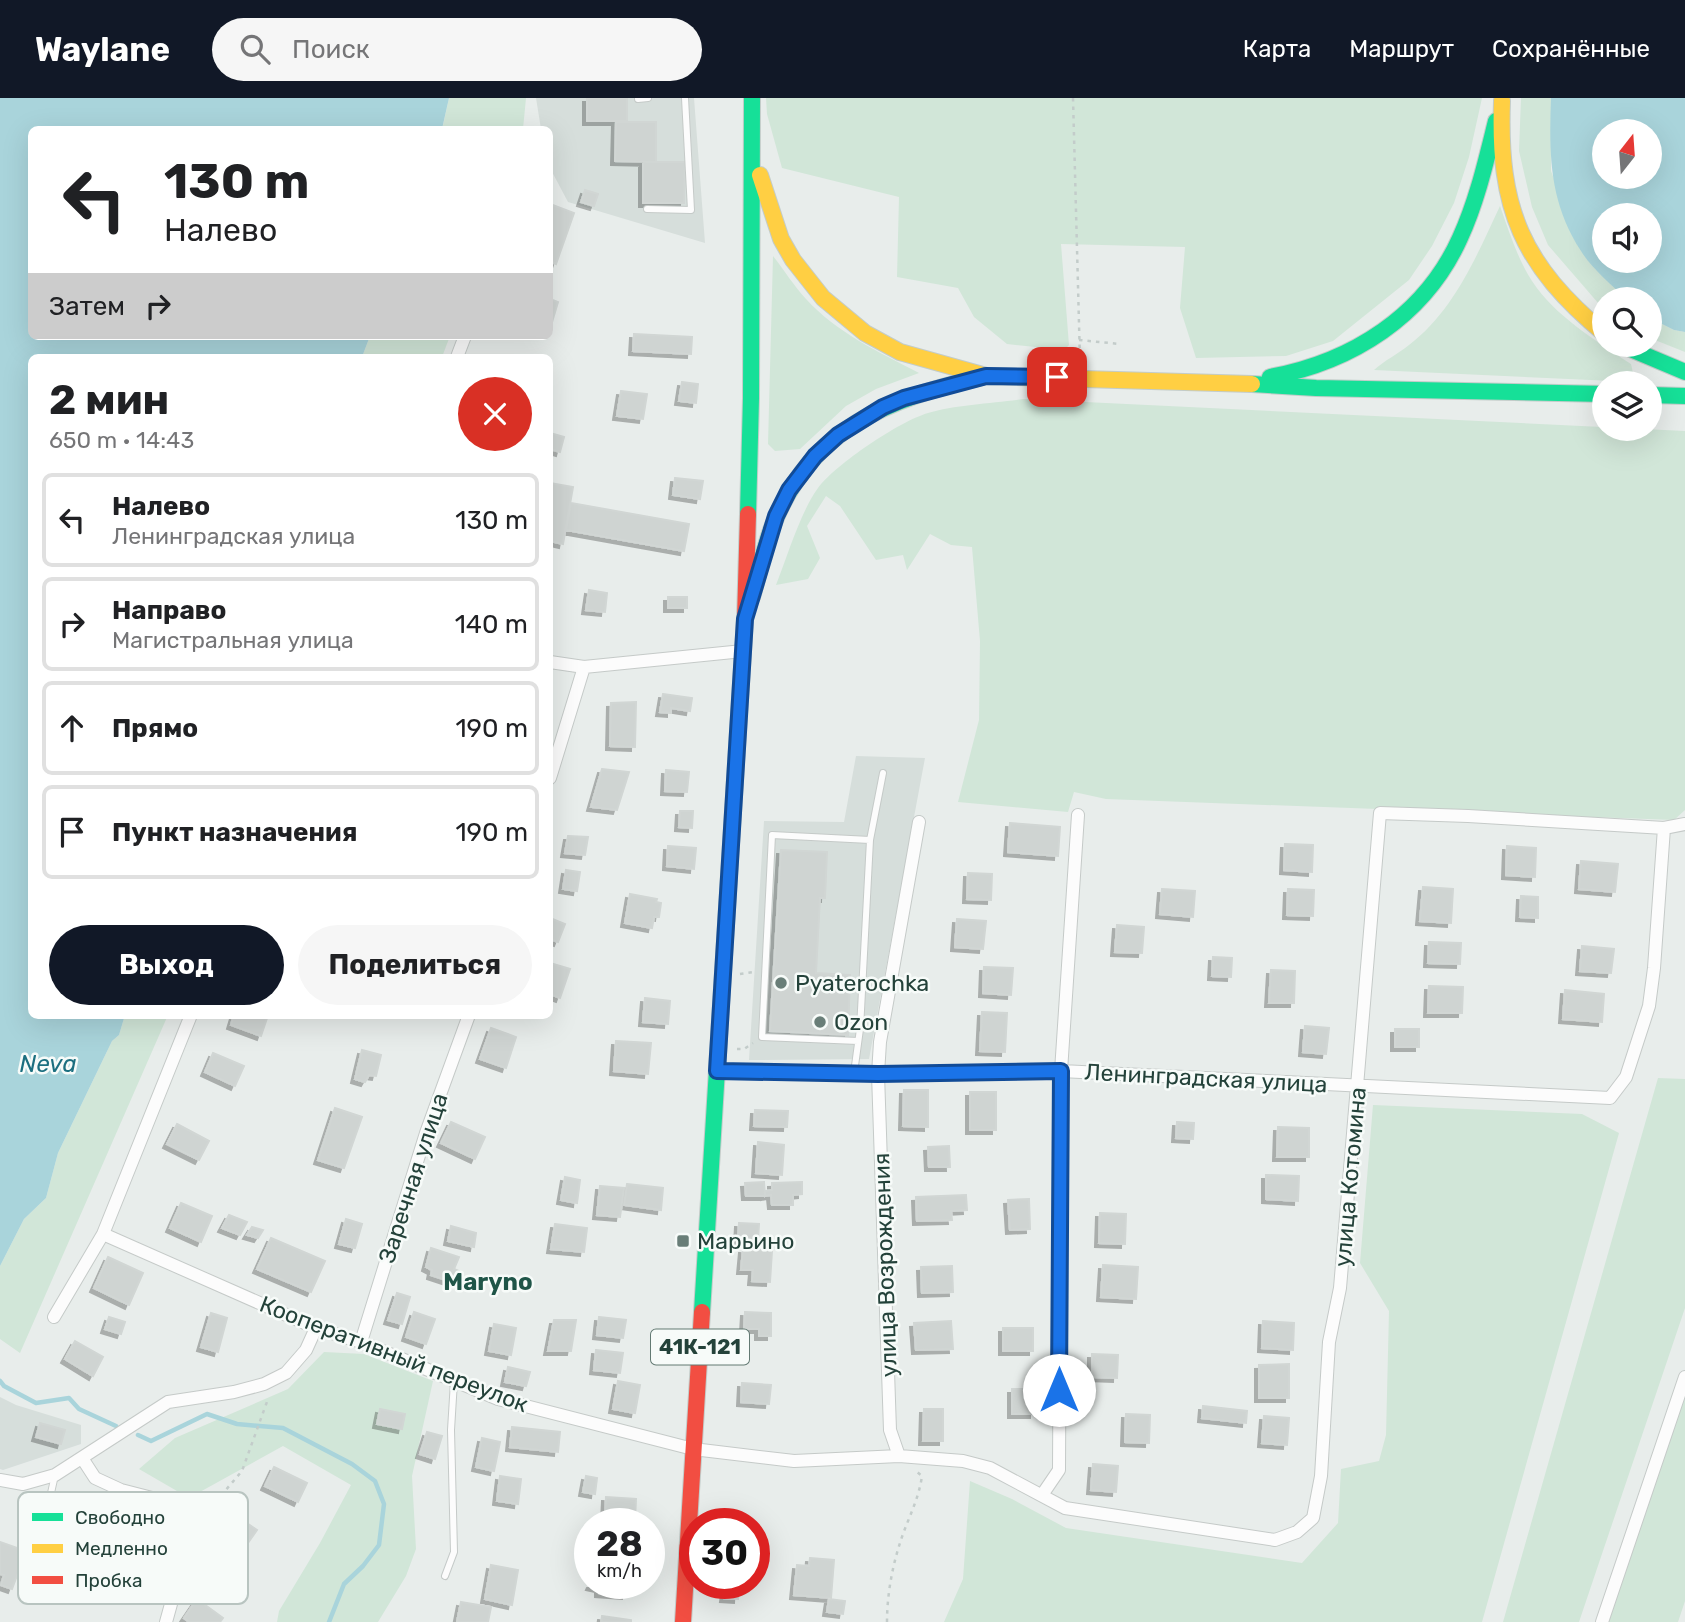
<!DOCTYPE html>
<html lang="ru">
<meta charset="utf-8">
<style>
:root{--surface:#fff;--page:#f6f6f6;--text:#202124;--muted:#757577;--line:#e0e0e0;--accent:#111827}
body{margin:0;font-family:Rubik,sans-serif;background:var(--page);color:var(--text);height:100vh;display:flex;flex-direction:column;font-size:26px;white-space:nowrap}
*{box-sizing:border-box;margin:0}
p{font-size:23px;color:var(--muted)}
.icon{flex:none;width:38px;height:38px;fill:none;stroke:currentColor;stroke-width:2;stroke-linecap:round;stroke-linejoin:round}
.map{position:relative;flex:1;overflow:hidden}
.sheet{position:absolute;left:28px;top:256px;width:525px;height:665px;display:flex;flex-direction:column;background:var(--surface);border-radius:10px;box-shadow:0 7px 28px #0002}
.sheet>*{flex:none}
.top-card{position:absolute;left:28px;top:28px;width:525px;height:214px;border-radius:10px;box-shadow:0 7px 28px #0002;background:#fff;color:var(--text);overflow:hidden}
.needle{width:46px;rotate:17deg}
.buttons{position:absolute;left:1592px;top:21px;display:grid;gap:14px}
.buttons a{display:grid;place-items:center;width:70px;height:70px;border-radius:50%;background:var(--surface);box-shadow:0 7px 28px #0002;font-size:35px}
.speed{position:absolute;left:574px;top:1410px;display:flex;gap:14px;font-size:35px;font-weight:700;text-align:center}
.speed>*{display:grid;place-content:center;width:91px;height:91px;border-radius:50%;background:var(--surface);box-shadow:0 7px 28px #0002;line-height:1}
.speed small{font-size:18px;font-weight:400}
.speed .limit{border:10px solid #d22;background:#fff;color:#111}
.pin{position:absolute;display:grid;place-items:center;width:60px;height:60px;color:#fff;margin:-30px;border-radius:14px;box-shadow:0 4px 10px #0006}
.me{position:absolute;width:77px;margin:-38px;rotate:0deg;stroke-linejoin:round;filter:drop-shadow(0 0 5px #0008)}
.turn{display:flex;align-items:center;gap:24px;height:147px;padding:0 21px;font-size:32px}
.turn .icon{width:91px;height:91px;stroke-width:2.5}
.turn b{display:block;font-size:49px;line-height:60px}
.then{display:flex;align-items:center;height:66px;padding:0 21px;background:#0003;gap:14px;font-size:26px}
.round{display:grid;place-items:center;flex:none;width:74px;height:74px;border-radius:37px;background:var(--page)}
.headline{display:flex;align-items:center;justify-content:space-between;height:119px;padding:0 21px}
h1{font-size:42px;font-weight:700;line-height:52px}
.cta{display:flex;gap:14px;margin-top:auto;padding:14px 21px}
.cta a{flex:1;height:80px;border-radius:42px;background:var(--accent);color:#fff;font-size:28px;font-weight:700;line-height:80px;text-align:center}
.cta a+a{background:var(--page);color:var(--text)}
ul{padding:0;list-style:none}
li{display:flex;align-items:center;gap:21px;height:94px;margin:0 14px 10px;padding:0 7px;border:4px solid var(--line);border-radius:10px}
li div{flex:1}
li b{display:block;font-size:26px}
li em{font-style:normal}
header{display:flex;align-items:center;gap:42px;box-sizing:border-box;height:98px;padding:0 35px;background:var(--accent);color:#fff}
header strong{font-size:33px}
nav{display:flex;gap:38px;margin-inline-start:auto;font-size:24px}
.search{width:490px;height:63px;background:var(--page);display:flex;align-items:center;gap:18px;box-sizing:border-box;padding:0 24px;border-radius:38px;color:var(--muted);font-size:26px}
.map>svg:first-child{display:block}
.built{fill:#d6dedb}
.green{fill:#d1e6d8}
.water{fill:#a9d4db;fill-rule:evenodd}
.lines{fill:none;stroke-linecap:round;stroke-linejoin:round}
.stream{stroke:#a9d4db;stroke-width:4.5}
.building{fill:#cfd4d2;stroke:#d1d6d4;stroke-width:2;filter:url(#shadow)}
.lane-casing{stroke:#c5cac8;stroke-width:8}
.street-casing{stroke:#c5cac8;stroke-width:14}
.fast-casing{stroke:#c3ccc9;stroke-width:18}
.slow-casing{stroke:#c3ccc9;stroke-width:18}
.jam-casing{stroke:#c3ccc9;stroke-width:18}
.path{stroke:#c3ccca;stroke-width:2.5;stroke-dasharray:3.5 5;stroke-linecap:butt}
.lane{stroke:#fcfcfc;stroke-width:6}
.street{stroke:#fcfcfc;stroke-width:12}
.fast{stroke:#16e098;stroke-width:16}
.slow{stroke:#ffcf43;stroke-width:16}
.jam{stroke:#f24e42;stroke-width:16}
.route-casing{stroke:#114b97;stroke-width:18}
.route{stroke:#1a73e8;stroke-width:12}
.poi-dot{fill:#697e78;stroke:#f7fbf9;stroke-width:2.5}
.labels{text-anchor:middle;stroke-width:5;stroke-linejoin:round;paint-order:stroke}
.shield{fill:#f7fbf9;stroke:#637a73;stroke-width:2}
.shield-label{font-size:21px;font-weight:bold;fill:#24423a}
.poi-label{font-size:23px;fill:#24423a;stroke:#f7fbf9;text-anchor:start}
.street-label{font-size:23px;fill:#24423a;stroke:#f7fbf9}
.water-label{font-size:24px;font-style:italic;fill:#1c6f80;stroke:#f7fbf9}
.neighbourhood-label{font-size:24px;font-weight:bold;fill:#1f5548;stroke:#f7fbf9}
.key{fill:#f7fbf9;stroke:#b8c4c0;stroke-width:2}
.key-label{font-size:19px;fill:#24423a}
</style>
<header>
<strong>Waylane</strong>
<div class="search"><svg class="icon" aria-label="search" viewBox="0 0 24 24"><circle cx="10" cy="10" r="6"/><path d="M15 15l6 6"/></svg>Поиск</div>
<nav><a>Карта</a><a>Маршрут</a><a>Сохранённые</a></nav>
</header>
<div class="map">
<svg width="1685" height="1524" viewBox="0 0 1685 1524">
<defs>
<filter id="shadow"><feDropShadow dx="-4" dy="4" stdDeviation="0" flood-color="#0004"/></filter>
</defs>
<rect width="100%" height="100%" fill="#e8edeb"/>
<!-- built -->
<path class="built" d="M536 0H694L705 145 568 104 550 70V32L541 31Z
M856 658 925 660 869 961 749 962 764 723 844 724Z
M0 1299 16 1307 81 1327V1346L3 1372 0 1371Z"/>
<!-- green -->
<path class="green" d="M449 0H526L523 31 442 32Z
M766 0H1482L1469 59 1454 105 1432 148 1409 182 1333 243 1286 258 1196 260 1180 210 1185 149 1061 146 1069 247 1064 252 1007 246 974 219 958 190 897 179 899 99 782 70 767 16Z
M1521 0H1551V73L1582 154 1626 201H1605V213L1548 147 1532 109 1519 53Z
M1500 108C1509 133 1517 160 1532 183 1555 218 1596 243 1631 266L1635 284 1374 272C1385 262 1398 256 1409 247 1454 213 1477 157 1500 108Z
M773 158C784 172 794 188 806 201 837 235 879 254 919 275L876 291 846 308 800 351 775 353 768 346Z
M1650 220 1674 232 1685 234V254L1650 240Z
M370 238H450L442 259H362Z
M1023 301 1685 333V712L1674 722 1106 701 1074 694 1068 714 958 704 979 622 980 543 972 449 951 447 930 436 907 472 903 457 876 462 840 408 826 398 807 428 820 460 808 481 776 487C787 459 801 413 818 390 836 366 900 323 928 315 954 307 995 305 1023 301Z
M125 917H168L20 1255 0 1241V1168L24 1121 46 1100 58 1055 112 943 119 937Z
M1658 980 1685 981V1210L1579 1524H1503Z
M1373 1007 1582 1016 1619 1035 1482 1524H944L963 1481 970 1383 1012 1401 1066 1430 1302 1465 1338 1425 1341 1371 1379 1363 1386 1337 1389 1213 1360 1165Z
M324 1254 364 1256 433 1283 412 1378 416 1451 406 1478 378 1524H277L279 1513 320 1445 351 1387 283 1348 189 1400 139 1371 175 1340 288 1291Z
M1685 1296V1503L1678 1524H1608Z"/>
<!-- water -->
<path class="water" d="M0 0H449L442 31 32 32V238H370L362 259H32V917H125L119 937 112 943 58 1055 46 1100 24 1121 0 1168Z
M1551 0H1685V234L1674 232 1650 220V201H1626C1611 186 1592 171 1581 153 1549 104 1549 56 1551 0ZM1605 33H1650V79H1605ZM1605 117H1650V163H1605Z"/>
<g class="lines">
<!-- stream -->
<path class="stream" d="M0 1283 4 1288 36 1305 69 1300 79 1311 116 1328
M138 1337 151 1343 207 1316 237 1326 283 1330 352 1366 375 1383 384 1406 379 1447 363 1468 344 1486 329 1524"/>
</g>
<!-- building -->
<path class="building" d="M587 0H627V23H587Z
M616 24H656V64L615 63Z
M643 64H685L684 105H643Z
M585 92 598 96 594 108 581 104Z
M550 106 574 115 556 166 550 163Z
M550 201 558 204 552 224 550 223Z
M634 236 692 239 691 256 633 253Z
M682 284 698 286 696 305 679 303Z
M621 293 647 296 643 321 617 318Z
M550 335 564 339 560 354 550 351Z
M675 380 703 383 700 401 673 397Z
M550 385 573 389 563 446 550 443Z
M571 405 689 426 684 453 566 432Z
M589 492 607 495 605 514 586 512Z
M668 499H687V510H668Z
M663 596 692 600 690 613 671 610V615L660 614Z
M636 604 635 649 610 648 611 605Z
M602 671 629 674 617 712 591 709Z
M666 672 689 674 687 694 665 693Z
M680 713H693L692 730 679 729Z
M1010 725 1060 729 1058 758 1008 754Z
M568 738 588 739 585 757 565 755Z
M1285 746 1313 747 1312 774 1284 772Z
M668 748 696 750 694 771 667 768Z
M1507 748 1536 750 1535 779 1506 777Z
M781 752 827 754 825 800H820L816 875 850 877 848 937 770 933Z
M1581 763 1618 766 1615 794 1579 791Z
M566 772 580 774 577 793 563 791Z
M968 775 992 776 991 802 967 801Z
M1423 789 1453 791 1451 825 1420 823Z
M1162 791 1195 793 1193 819 1160 816Z
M1288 791 1314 792 1313 818 1287 817Z
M630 796 657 801 656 804 661 805 659 819H654L652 830 625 825Z
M1521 798 1538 799V820L1520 819Z
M550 820 565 826 558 844 550 841Z
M957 821 986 823 983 851 955 849Z
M1117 827 1144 829 1142 855 1115 854Z
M1429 844 1461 845 1460 866 1428 865Z
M1582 848 1614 851 1611 875 1580 873Z
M1213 859 1232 860 1231 879 1212 878Z
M550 865 570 871 560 900 550 896Z
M984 869 1013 870 1011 897 983 895Z
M1271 872 1295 873 1294 905H1269Z
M1429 888 1463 889 1462 915H1428Z
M1565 892 1604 896 1602 924 1563 921Z
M645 900 670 903 668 926 643 924Z
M982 914 1007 915 1005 954 980 953Z
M234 917H259L267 920 261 938 231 927Z
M1305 928 1329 930 1326 956 1303 954Z
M491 930 516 939 506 970 480 961Z
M1395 931H1419V949H1395Z
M616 943 651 945 648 976 614 973Z
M362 952 381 957 376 978 369 977 365 984 355 981Z
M213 955 244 968 235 988 205 974Z
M904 992H928V1029L903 1028Z
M970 994H996V1032H970Z
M335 1010 362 1019 344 1070 318 1062Z
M755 1012 788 1013 787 1029 754 1028Z
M451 1024 485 1039 475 1061 441 1045Z
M1177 1024 1194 1025 1193 1041 1176 1040Z
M177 1026 209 1043 199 1062 167 1046Z
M1278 1029 1309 1030V1059H1277Z
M758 1044 784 1047 782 1077 756 1075Z
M949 1048 950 1069H929L928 1049Z
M1266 1077 1299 1078 1298 1103 1266 1101Z
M565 1079 580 1082 577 1105 561 1102Z
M764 1084 765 1098H746L745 1085Z
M802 1084V1096L793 1097V1107H772L771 1097 765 1098V1093L772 1092V1085Z
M627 1086 663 1090 661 1112 624 1107Z
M600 1088 624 1090 620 1119 597 1117Z
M966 1097 967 1112 951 1113 952 1122 917 1123 916 1099Z
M1029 1101 1030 1131 1010 1132 1008 1102Z
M181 1105 212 1118 201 1144 170 1130Z
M1100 1115 1126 1116 1125 1146 1099 1145Z
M229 1117 247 1124 240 1137 222 1130Z
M346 1121 362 1126 355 1150 339 1146Z
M739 1125 759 1126 758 1142H738Z
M555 1126 587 1130 584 1154 551 1151Z
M451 1128 476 1135 474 1149 448 1143Z
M252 1129 263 1132 258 1140 247 1137Z
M271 1140 325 1163 311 1194 257 1171Z
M431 1150 459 1159 454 1171 459 1173 455 1185 431 1177 432 1172 426 1169Z
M743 1151 772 1153 770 1184 752 1183 753 1172H741Z
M108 1159 143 1175 129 1207 94 1190Z
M1103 1167 1138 1169 1136 1201 1101 1199Z
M952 1168 953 1194 922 1195 921 1169Z
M397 1195 410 1199 402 1226 388 1222Z
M414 1214 435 1221 426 1246 406 1239Z
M745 1214 771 1215V1238H759V1231H744Z
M211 1215 227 1220 218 1254 201 1249Z
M109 1219 125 1224 121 1236 105 1231Z
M599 1219 626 1222 623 1240 597 1237Z
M554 1222H576L571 1253H548Z
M951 1223 953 1251 916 1252 914 1225Z
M1263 1223 1294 1225 1293 1252 1262 1250Z
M494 1226 516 1230 511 1257 489 1253Z
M1003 1230H1033V1253H1003Z
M75 1243 103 1259 93 1278 65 1261Z
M596 1252 623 1255 620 1275 594 1272Z
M1092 1256 1118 1257 1117 1280 1092 1279Z
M1289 1266V1300H1259V1267Z
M508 1269 530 1274 526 1288 505 1284Z
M618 1283 640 1287 635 1315 613 1311Z
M742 1285 771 1287 769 1306 741 1304Z
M1012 1291H1034V1316H1012Z
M1203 1308 1247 1313 1246 1325 1202 1320Z
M380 1311 405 1316 402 1331 377 1326Z
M924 1311H943V1343H923Z
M1126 1316 1150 1317 1149 1345 1125 1344Z
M1264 1318 1289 1320 1287 1347 1262 1345Z
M40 1325 65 1332 61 1346 36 1339Z
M512 1329 560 1334 558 1354 510 1349Z
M427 1334 442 1338 435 1361 420 1356Z
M482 1340 500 1344 494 1373 476 1369Z
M1093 1366 1118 1368 1116 1394 1091 1392Z
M274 1369 307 1385 298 1404 265 1388Z
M500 1378 521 1381 518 1406 497 1403Z
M586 1378 597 1380 595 1396 583 1394Z
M606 1399 636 1401 635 1422 605 1420Z
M235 1417 257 1432 245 1449 223 1434Z
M0 1444 26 1453 12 1491 1 1487 4 1477 0 1476Z
M810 1460 834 1462 831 1500 794 1497 797 1467 809 1468Z
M491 1467 518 1472 512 1507 485 1501Z
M591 1486H627L626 1497 599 1495V1490L590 1488Z
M726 1486H739L738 1501 724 1500Z
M197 1501 223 1520 220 1524H189L184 1520Z
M829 1501 845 1503 843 1516 827 1514Z
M461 1504 491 1509 488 1524H457Z
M602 1518 631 1522V1524H601Z"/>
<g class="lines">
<defs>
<path id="lane" d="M638 1 648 0
M647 111 691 112 685 0
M858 943 762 939 772 737 870 742
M854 975 860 931 870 742 883 675
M754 1465H755
M24 1471 49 1404 55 1377
M445 1478 454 1454 451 1332 454 1283"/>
<path id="street" d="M457 259 465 238
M550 564 584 569 743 553
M550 680 584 569
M717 973 878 976 1061 973 1610 1000 1626 979 1649 908 1654 870 1664 730
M103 1136 316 1230 361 1244 498 1301 693 1351 794 1363 899 1358 963 1363 990 1370 1065 1410 1275 1442 1297 1434 1313 1420 1321 1378 1329 1244 1340 1190 1380 715 1468 718 1664 730 1685 726
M54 1219 103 1136 191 917
M361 1244 426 1035 469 917
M899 1358 890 1332 878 976 880 944 919 724
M82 1360 95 1380 121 1392 156 1401 174 1410 184 1427 187 1448 166 1524
M0 1382 23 1386 55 1377 168 1304 234 1294 264 1286 286 1275 306 1252 316 1230
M1042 1397 1059 1372 1061 973 1078 717
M1602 1524 1685 1279"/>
<path id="fast" d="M1621 247 1685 274
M1270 279C1352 264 1425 218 1460 140 1477 103 1486 63 1496 23
M1252 286 1316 290 1605 296
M1650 297 1685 298
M748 416 751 300 752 0
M752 499C759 475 764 450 773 427 811 330 888 301 982 279
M702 1214 725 842"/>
<path id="slow" d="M1502 3C1498 111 1522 167 1605 236
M760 77 781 141 793 162 823 200 865 235 900 254 986 278 1252 286"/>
<path id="jam" d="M725 842 745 521 748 416
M683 1524 702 1214"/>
</defs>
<!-- lane casing -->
<use href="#lane" class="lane-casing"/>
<!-- street casing -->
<use href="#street" class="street-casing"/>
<!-- fast casing -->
<use href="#fast" class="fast-casing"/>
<!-- slow casing -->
<use href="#slow" class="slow-casing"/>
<!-- jam casing -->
<use href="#jam" class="jam-casing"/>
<!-- path -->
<path class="path" d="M1073 0 1080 263
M1079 242 1120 246
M740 876 754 874
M737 951H744L753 945
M198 1422 201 1421 242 1373 268 1301
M887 1524C887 1495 893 1464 903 1436 910 1417 919 1399 922 1378L917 1374"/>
<!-- lane -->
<use href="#lane" class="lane"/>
<!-- street -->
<use href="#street" class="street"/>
<!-- fast -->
<use href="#fast" class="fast"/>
<!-- slow -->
<use href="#slow" class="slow"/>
<!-- jam -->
<use href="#jam" class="jam"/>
</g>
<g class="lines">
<defs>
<path id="route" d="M1057 279 986 278 904 300 883 309 838 337 815 358 789 392 776 418 745 521 717 973 878 976 1061 973 1059 1292"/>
</defs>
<!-- route casing -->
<use href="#route" class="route-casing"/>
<!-- route -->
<use href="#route" class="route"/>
</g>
<!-- markers -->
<g class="poi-dot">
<circle cx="781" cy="885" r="7"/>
<circle cx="820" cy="924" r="7"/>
<rect x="676" y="1136" width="14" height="14" rx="3.5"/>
</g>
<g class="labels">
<!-- shield labels -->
<rect class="shield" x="651" y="1231.5" width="98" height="35" rx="5"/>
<g class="shield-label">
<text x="700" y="1256">41К-121</text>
</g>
<!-- poi labels -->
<g class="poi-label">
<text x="795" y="893">Pyaterochka</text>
<text x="834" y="932">Ozon</text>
<text x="697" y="1151">Марьино</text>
</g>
<!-- street labels -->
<g class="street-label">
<text transform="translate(1206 980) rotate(3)" y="8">Ленинградская улица</text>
<text transform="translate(1350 1079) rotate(-85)" y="8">улица Котомина</text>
<text transform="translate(413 1080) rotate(-72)" y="8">Заречная улица</text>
<text transform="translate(885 1167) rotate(-92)" y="8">улица Возрождения</text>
<text transform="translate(394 1256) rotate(21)" y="8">Кооперативный переулок</text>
</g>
<!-- water labels -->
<g class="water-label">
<text x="48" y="974">Neva</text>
</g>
<!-- neighbourhood labels -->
<g class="neighbourhood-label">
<text x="488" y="1192">Maryno</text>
</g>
</g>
<!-- legend -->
<rect x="18" y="1394" width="230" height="112" rx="10" class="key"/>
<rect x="32" y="1415" width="31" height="8" fill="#16e098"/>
<rect x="32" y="1446" width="31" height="9" fill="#ffcf43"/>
<rect x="32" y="1478" width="31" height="8" fill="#f24e42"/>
<g class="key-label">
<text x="75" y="1426">Свободно</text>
<text x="75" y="1457">Медленно</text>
<text x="75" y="1489">Пробка</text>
</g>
</svg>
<div class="buttons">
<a><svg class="needle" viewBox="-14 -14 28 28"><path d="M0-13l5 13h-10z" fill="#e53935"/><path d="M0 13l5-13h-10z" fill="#757577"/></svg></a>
<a><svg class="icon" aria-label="sound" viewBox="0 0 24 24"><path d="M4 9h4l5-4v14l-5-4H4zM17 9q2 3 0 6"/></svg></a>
<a><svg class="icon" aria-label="search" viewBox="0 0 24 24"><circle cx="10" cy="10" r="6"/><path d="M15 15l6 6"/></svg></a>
<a><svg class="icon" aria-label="layers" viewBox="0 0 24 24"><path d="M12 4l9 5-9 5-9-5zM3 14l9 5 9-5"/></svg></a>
</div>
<div class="speed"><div>28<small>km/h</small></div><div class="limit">30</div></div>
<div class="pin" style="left:1057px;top:279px;background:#d93025"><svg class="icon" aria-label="arrive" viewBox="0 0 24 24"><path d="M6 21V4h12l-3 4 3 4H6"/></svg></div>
<svg class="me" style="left:1059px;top:1292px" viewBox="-20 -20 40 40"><circle r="19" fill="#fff"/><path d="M0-13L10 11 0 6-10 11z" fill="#1a73e8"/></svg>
<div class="top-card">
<div class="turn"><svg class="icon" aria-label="left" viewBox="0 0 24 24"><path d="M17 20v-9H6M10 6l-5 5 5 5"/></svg><div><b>130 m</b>Налево</div></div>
<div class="then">Затем<svg class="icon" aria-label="right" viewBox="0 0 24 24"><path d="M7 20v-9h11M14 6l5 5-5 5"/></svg></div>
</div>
<section class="sheet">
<div class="headline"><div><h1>2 мин</h1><p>650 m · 14:43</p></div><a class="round" style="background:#d93025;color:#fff"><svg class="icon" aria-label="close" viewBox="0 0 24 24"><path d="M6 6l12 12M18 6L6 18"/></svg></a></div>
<ul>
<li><svg class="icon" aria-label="left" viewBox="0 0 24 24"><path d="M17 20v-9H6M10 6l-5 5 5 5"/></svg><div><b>Налево</b><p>Ленинградская улица</p></div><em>130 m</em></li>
<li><svg class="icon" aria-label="right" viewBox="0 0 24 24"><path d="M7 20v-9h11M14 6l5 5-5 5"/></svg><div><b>Направо</b><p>Магистральная улица</p></div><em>140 m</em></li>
<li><svg class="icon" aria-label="ahead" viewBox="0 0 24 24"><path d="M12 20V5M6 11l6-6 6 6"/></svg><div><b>Прямо</b></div><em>190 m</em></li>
<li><svg class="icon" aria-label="arrive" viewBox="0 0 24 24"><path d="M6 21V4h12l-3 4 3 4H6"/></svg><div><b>Пункт назначения</b></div><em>190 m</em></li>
</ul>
<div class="cta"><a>Выход</a><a>Поделиться</a></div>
</section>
</div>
